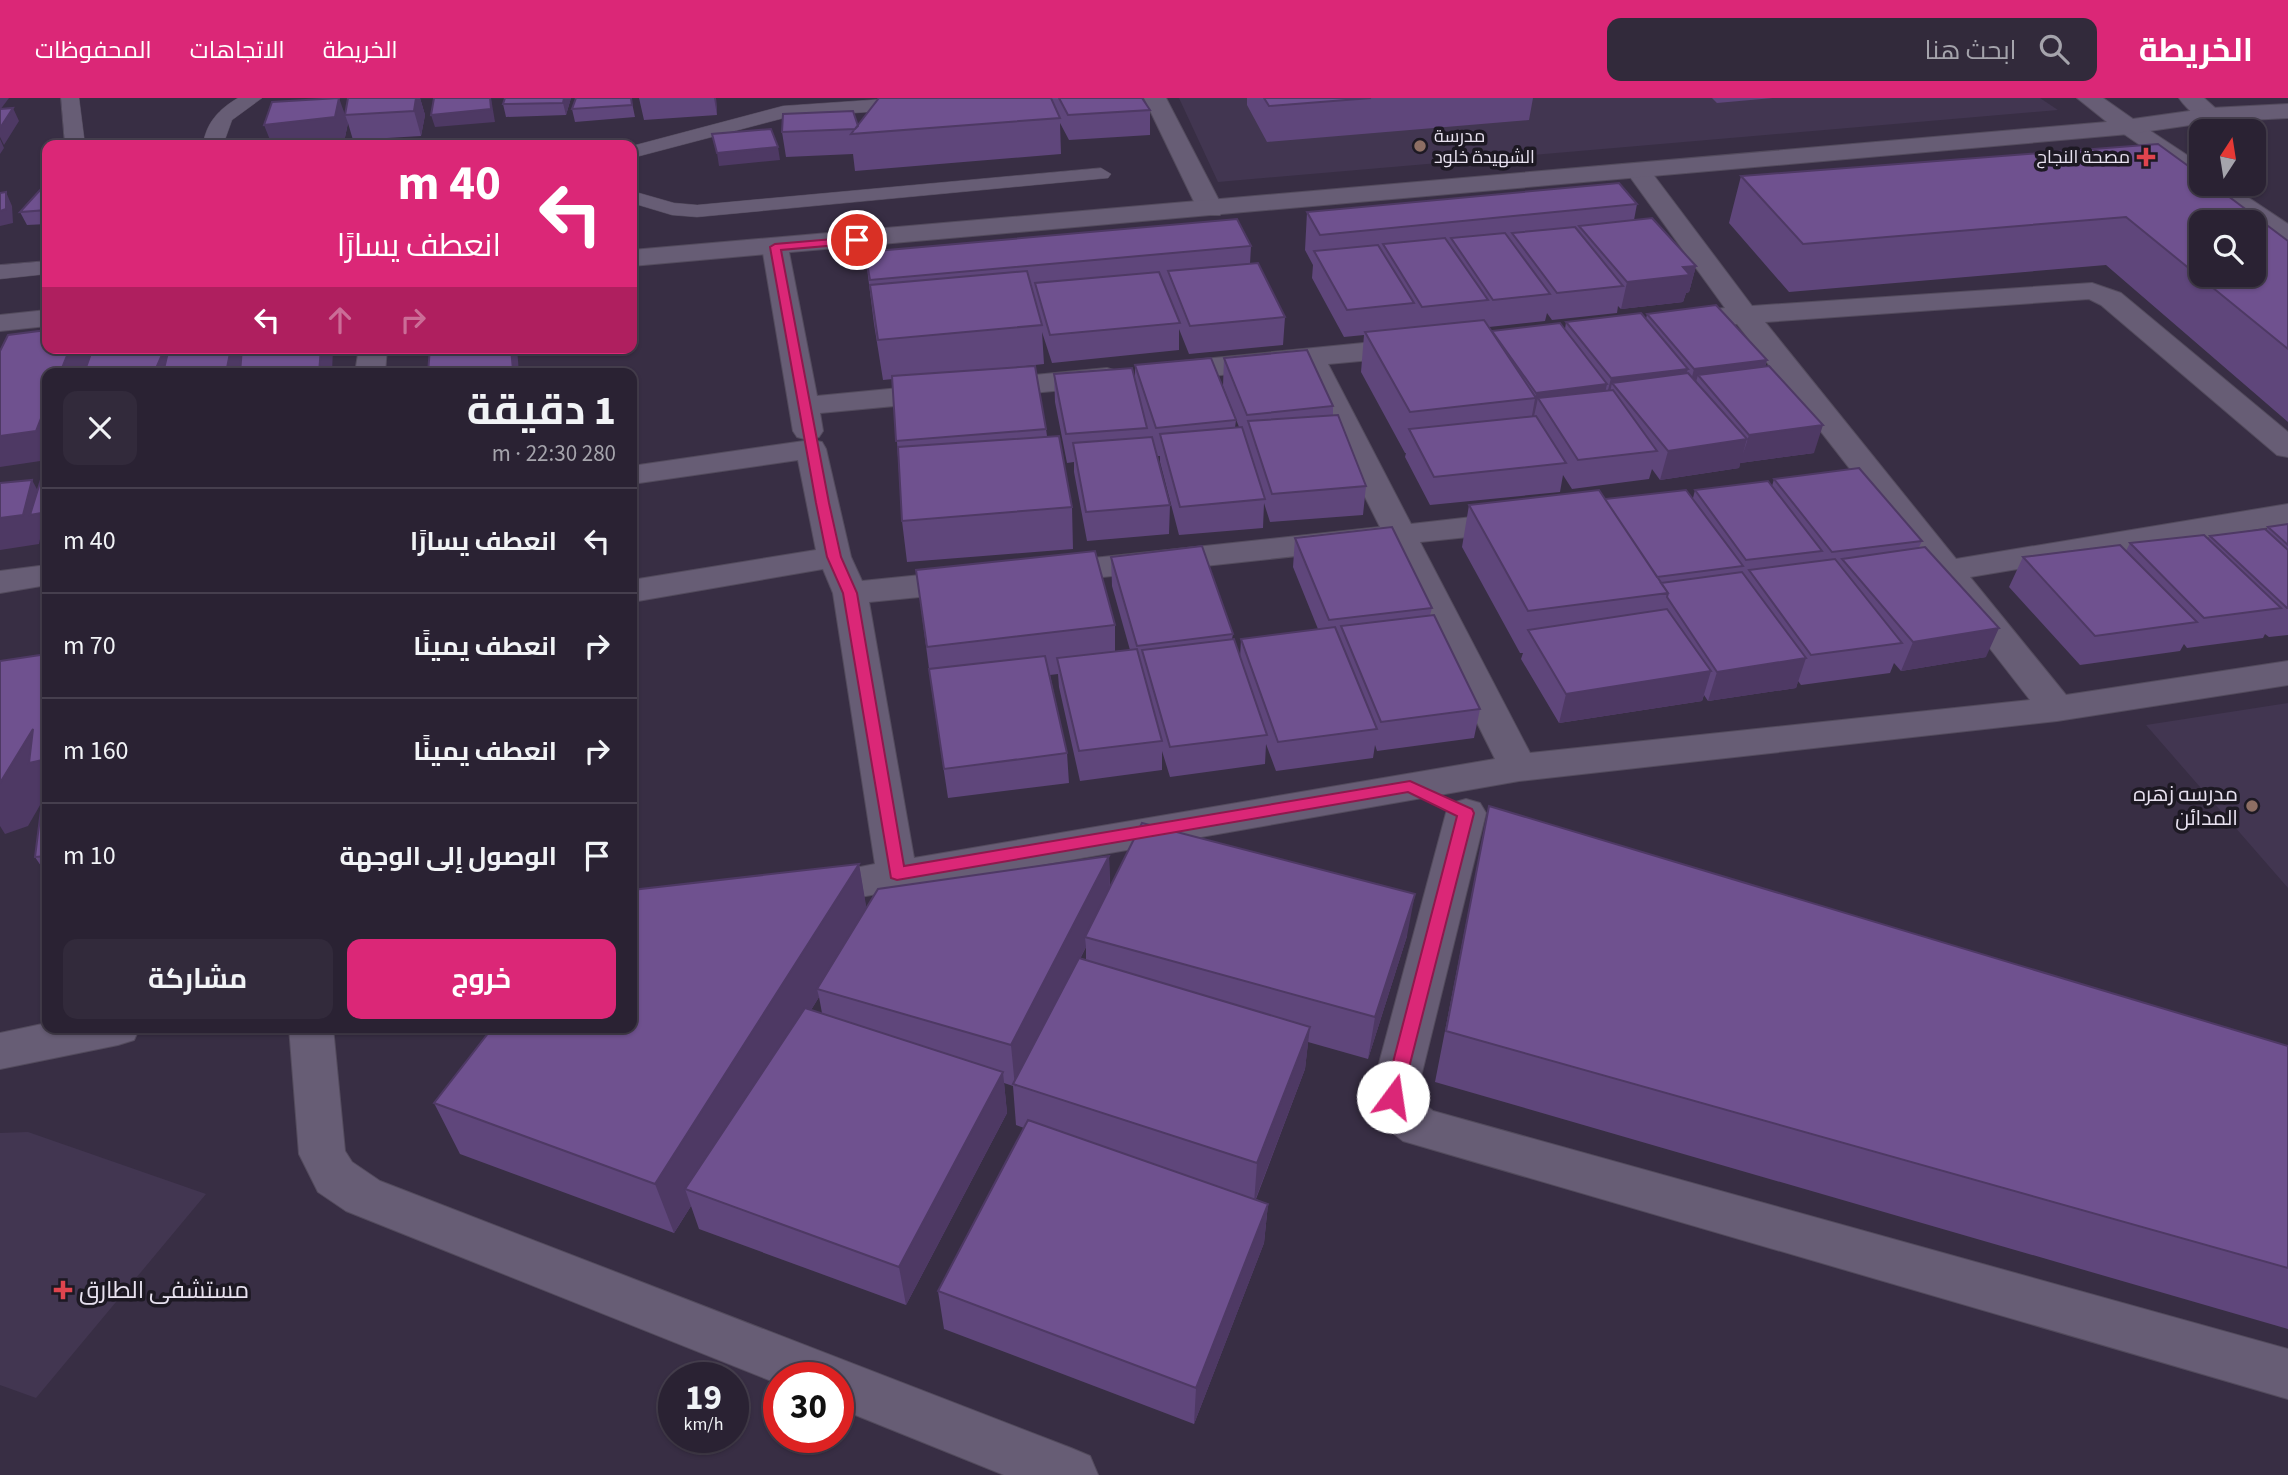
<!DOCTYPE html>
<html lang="ar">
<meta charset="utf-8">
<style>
:root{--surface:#2a2233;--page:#322a3b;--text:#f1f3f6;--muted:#a5a4ac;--line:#463f4e;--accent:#db2777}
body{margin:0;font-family:"Source Sans 3",Cairo,sans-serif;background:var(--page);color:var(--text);direction:rtl;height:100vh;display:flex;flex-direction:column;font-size:26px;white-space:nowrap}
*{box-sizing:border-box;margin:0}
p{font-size:23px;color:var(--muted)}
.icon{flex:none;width:38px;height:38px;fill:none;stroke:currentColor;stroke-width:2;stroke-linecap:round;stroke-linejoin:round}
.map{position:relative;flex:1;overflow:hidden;direction:ltr}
.panel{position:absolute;left:42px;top:270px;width:595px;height:665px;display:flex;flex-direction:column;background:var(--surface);border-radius:14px;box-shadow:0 2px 5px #0004,0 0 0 2px var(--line);direction:rtl}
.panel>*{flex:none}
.banner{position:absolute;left:42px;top:42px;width:595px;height:214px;border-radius:14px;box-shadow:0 2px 5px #0004,0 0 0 2px var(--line);direction:rtl;background:#db2777;color:#fff;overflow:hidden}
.needle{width:46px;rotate:12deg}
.controls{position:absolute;left:2189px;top:21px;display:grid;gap:14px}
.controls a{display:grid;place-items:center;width:77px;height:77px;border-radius:14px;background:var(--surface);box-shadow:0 2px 5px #0004,0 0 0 2px var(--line);font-size:35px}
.speed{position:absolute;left:658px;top:1264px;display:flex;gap:14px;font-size:35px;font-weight:700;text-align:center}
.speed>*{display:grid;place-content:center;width:91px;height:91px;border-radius:50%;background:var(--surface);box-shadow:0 2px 5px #0004,0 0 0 2px var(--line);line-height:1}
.speed small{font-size:18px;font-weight:400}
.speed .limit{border:10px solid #d22;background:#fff;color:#111}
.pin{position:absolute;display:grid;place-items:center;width:60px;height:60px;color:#fff;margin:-30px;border:4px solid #fff;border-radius:50%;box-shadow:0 2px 7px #0007}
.me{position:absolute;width:77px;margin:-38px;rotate:14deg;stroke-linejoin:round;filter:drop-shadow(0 0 5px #0008)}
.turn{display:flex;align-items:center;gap:24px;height:147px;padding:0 21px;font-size:32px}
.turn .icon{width:91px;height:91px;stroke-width:2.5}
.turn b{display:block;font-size:49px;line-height:60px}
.lanes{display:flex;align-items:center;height:66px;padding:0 21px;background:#0003;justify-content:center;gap:35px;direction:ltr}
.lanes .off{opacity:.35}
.round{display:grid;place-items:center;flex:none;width:74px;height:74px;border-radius:14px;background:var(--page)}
.overview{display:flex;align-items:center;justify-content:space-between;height:119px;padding:0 21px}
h1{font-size:42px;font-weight:700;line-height:52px}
.cta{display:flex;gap:14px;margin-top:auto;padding:14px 21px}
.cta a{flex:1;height:80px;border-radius:14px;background:var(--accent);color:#fff;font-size:28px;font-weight:700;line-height:80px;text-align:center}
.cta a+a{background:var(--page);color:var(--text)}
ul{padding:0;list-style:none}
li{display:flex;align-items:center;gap:21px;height:105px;padding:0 21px;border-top:2px solid var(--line)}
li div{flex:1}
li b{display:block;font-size:26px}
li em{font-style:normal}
header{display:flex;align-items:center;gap:42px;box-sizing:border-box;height:98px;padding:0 35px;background:var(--accent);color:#fff}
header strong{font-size:33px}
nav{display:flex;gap:38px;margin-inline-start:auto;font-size:24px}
.search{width:490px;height:63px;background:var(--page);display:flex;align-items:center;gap:18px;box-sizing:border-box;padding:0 24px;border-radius:14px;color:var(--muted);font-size:26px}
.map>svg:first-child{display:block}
.built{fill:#423651}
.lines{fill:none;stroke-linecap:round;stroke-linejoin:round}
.lane-casing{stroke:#534b5d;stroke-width:1}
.street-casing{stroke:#534b5d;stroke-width:2}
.secondary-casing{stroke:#534b5d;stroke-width:2}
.lane{fill:#675d75;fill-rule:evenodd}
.street{fill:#675d75;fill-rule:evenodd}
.secondary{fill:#675d75;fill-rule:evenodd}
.wall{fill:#5f467b;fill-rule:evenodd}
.shaded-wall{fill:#4e3964}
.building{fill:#6f518f;stroke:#4e3964;stroke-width:2;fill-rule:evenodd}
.route{fill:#db2777;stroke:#8e194d;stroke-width:2}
.education-dot{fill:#8d6e63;stroke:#1d1923;stroke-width:2.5}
.health-dot{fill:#e0444e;stroke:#1d1923;stroke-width:2.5}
.labels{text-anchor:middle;stroke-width:7;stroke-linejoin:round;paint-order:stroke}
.far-poi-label{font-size:18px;fill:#e8e2f0;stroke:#1d1923;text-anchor:start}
.poi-label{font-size:21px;fill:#e8e2f0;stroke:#1d1923;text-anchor:end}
.near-poi-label{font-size:24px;fill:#e8e2f0;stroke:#1d1923;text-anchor:start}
</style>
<header>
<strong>الخريطة</strong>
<div class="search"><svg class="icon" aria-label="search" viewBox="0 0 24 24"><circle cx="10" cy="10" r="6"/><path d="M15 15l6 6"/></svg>ابحث هنا</div>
<nav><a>الخريطة</a><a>الاتجاهات</a><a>المحفوظات</a></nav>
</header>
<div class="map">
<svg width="2288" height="1377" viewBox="0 0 2288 1377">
<rect width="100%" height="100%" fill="#382e44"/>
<!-- built -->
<path class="built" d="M1179 0H2040L2058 12 1218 84Z
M2288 605V790L2146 627Z
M28 1034 206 1096 36 1300 0 1287V1035Z"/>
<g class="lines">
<defs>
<path id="lane" d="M61 0H79L85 47H65Z
M238 0H262L232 22 223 47H203C206 25 219 11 238 0Z
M900 0H988L979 6 784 20 632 60V48L783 8Z
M1101 70 1111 76 1108 80 697 119 672 117 632 105V93L674 105 697 107Z
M47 163V176L0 181V167Z"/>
<path id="street" d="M1144 0H1166L1224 112 1220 117H1202L1198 112Z
M2179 0H2204L2223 17 2219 22C2203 26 2188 13 2179 0Z
M2129 22 2137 24 2202 67V81L2188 80 2121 34 2117 29 2121 24Z
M1637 65 1646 67 1752 208 2092 185 2121 195 2288 334V359L2277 357 2101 207 2089 201 1765 224 1956 461 2288 406V426L1970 479 2066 597 2288 563V587L2057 623 1519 683 809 808 795 804 789 793 795 782 875 766 833 495 823 471 632 504V482L816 452 798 362 632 386V368L811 342 822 344 826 351 851 459 862 483 970 472 982 476 987 483 982 490 970 494 869 504 914 760 1495 661 1389 448 1047 485 1035 482 1030 475 1035 468 1047 465 1380 429 1300 269 1163 283 1153 280 1148 274 1153 268 1163 265 1414 240 1424 243 1428 249 1424 255 1414 258 1328 266 1411 426 1516 414 1527 417 1532 424 1527 431 1516 434 1420 444 1530 655 2030 602 1936 481 1932 480 1928 471 1737 226 1672 230 1662 228 1658 222 1662 216 1725 210 1625 72 1628 67Z
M2202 83V86H2228L2288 126V146L2279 144 2203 91 2200 86Z
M775 141 784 143 788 149 817 298 1107 270 1117 273 1122 279 1117 285 1107 288 820 315 823 333 819 339 808 342 797 339 793 333 762 149 766 143Z
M359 250H387L385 275H355Z
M47 467V487L0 495V473Z
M1466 701 1480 705 1486 715 1416 999 1433 1013 2288 1251V1301L1403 1043 1384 1028 1370 999 1446 715 1452 705Z
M47 925V929H140L134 942 118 947 0 971V935Z
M289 929H333L345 1053 352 1064 380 1083 1071 1350 1090 1358 1098 1377H1004L838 1310V1279H779V1286L346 1113 318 1094 299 1056Z"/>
<path id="secondary" d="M2077 0H2103L2133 21 2211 10 2288 6V20L2211 24 2129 36 632 168V152L2107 24Z
M47 212V228L0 233V217Z"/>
</defs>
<!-- lane casing -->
<use href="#lane" class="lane-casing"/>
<!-- street casing -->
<use href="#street" class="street-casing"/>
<!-- secondary casing -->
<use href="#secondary" class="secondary-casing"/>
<!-- lane -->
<use href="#lane" class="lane"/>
<!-- street -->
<use href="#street" class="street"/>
<!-- secondary -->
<use href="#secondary" class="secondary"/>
</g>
<!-- wall -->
<path class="wall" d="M420 0 425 17 421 38 353 42 348 25 344 44 345 17Z
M505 0H571L566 17 506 19 503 6Z
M631 0 635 19 575 24 572 11Z
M639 0H716L717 17 644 22Z
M879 0H1142L1150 12V37L1069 42 1060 25 1061 56 855 73 853 56 786 59 782 34 858 28Z
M1247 0H1533L1529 22 1267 44 1247 7Z
M1712 0H1773L1717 5Z
M2158 46 2288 143V324L2106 167 1789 194 1729 125 1741 78Z
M47 90V126L27 127 20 114Z
M1637 106 1634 122 1696 168 1689 194 1686 195 1683 204 1621 211 1618 208 1617 215 1552 222 1547 215 1545 223 1489 229 1492 234 1565 231 1566 224 1646 221 1647 216 1767 262 1765 269 1814 355 1740 365 1739 370 1660 382 1652 371 1649 381 1572 391 1563 377 1560 394 1430 407 1405 359 1406 355H1405L1361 274 1364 237 1344 239 1312 180 1313 167 1305 152 1307 114Z
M1251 148 1250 166 1285 219 1283 247 1189 256 1179 231V252L1052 265 1042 234 1044 266 1006 270 1046 331 1047 338 1072 409 1073 451 907 464 902 423 893 281 883 282 874 226 865 154Z
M1224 260 1333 308V317L1366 388 1363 417 1270 424 1264 405 1263 430 1179 437 1160 364V358H1157L1170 407 1169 436 1087 443 1074 374V364L1067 365 1055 304 1054 276 1135 282V267L1236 322 1235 330 1239 329 1223 288Z
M1774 381 1922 443 1919 449 1986 559 1901 573 1894 565 1890 575 1801 587 1798 583 1796 590 1708 603 1704 597 1702 603 1559 625 1521 561 1523 555H1520L1462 449 1469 407 1605 401 1693 400 1695 392 1772 388Z
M2288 426V537L2269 539 2265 536 2263 540 2187 550 2184 546 2180 553 2080 567 2009 489 2023 459 2126 453 2130 445 2208 441 2210 438 2266 432 2268 429Z
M1295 440 1432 510 1430 517 1480 611 1474 640 1377 653 1375 647 1373 660 1276 673 1266 646 1265 666 1170 679 1162 653V672L1080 683 1059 589 1058 576 1050 577 1067 655 1069 685 948 700 933 601 916 472 1115 527V553L1130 552 1112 488 1111 459 1233 536 1232 541 1240 560 1241 541 1318 531 1293 469Z
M47 704V777L35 759Z
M1489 708 2288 948V1231L1435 984Z
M1109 758 1110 790 1407 838 1368 961 1308 944 1305 971 1256 1101 1268 1106 1264 1145 1194 1326 944 1231 938 1193 1024 1030 1016 1027 1013 988 1004 985 1007 1015 906 1207 699 1131 691 1108 674 1135 460 1056 434 1005 859 766 866 810ZM1086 849V863L1080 861ZM819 899 822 915 811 912Z"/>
<!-- shaded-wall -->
<path class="shaded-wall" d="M0 0H9L0 12Z
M339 0 348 25 344 44 316 47H272L264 27Z
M416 0H420L425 17 421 38 414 13Z
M491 0 495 24 435 29 431 17Z
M564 0H571L566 17 563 5Z
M714 0H716L717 17Z
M13 10 19 23 4 47 0 39V30Z
M0 41 4 50 0 56Z
M778 49 780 62 719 68 717 55Z
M6 94 12 108 13 125 0 128V113Z
M1696 168 1689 194 1686 195 1683 204 1621 211 1627 184 1683 169Z
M70 250H92L94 255 86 275H60Z
M165 250H183L179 275H154Z
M231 250H248L244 275H226Z
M321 250H333L332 275H319Z
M511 250H517L519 275H486Z
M1767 262 1758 289 1698 277 1692 298 1687 299 1694 271Z
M1688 271 1680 298 1612 285 1607 308H1604L1611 280Z
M1607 286 1601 314 1538 300 1533 323H1531L1536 295Z
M47 305V362L0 369V338Z
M1823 327 1814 355 1740 365 1749 337Z
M1747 341 1739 370 1660 382 1668 353Z
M32 382 47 410V446L41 436 39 446 0 452V420Z
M1999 530 1986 559 1901 573 1913 544Z
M1806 560 1796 590 1708 603 1717 574Z
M1711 573 1702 603 1559 625 1566 596Z
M33 631 47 653V695L28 728 5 736 0 728V685Z
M1109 758 1110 800 1085 839 1086 849 1015 989 1011 947Z
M859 766 868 819 817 891 819 899 698 1096 685 1091 691 1108 674 1135 655 1086Z
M1415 796 1407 838 1368 961 1375 919Z
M1310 929 1305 971 1254 1105 1257 1065Z
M1003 974 1007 1015 906 1207 899 1169Z
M1268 1106 1264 1145 1194 1326 1196 1290Z"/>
<!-- building -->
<path class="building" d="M339 0 335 19 264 27 272 4Z
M348 0H416L414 13 345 17Z
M434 0H490L491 11 431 17Z
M505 0H564L563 5 503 6Z
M576 0H631L632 7 572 11Z
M879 0H1051L1060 20 851 36Z
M1059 0H1142L1150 12 1068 17Z
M1264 0H1371L1269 8Z
M13 10 0 30V11Z
M853 13 858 28 855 31 782 34 783 16Z
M771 31 778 49 717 55 712 36Z
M2158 46 2202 78V86H2212L2288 143V251L2126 119 1803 146 1741 78ZM2202 124H2254V177H2202Z
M1619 85 1637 106 1320 137 1307 114Z
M47 90V112L20 114 41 91Z
M6 94V111L0 113V95Z
M1652 120 1696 168 1683 169 1690 177 1627 184 1579 128Z
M1237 121 1251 148 870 182 865 154Z
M1575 129 1623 188 1557 195 1512 135Z
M1505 135 1550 196 1493 202 1451 140Z
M1445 140 1488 202 1422 209 1383 146Z
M1378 147 1414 205 1347 212 1314 153Z
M1258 165 1285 219 1190 228 1168 173Z
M1027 173 1042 227 878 242 870 187Z
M1159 174 1180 225 1050 237 1035 185Z
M1716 207 1767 262 1694 271 1647 216Z
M1641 215 1688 271 1611 280 1566 224Z
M1484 222 1536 300 1410 314 1365 234Z
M1560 225 1607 286 1536 295 1492 233Z
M47 232V250H70L60 275H47V305L36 333 0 338V253L8 237Z
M93 250H165L154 275H84Z
M169 250H231L226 275H163Z
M242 250H321L319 275H240Z
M430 250H511L513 272 486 275H428Z
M1307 252 1333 308 1247 317 1224 260Z
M1211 260 1236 322 1156 330 1135 267Z
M1035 268 1046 331 896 343 892 278Z
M1769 268 1823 327 1749 337 1698 277Z
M1132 270 1147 330 1066 336 1054 276Z
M1688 275 1747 341 1668 353 1612 285Z
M1613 292 1657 353 1578 362 1538 300Z
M1338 317 1366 388 1272 396 1248 323Z
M1536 318 1566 365 1434 379 1409 331Z
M1242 329 1265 401 1180 409 1160 336Z
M1059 338 1072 409 902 423 898 349Z
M1152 339 1170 407 1086 414 1073 345Z
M47 362V414L30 417Z
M1859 370 1922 443 1832 454 1774 381Z
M32 382 23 417 0 420V385Z
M1768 383 1822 453 1746 462 1695 392Z
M1599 392 1668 495 1528 513 1469 407Z
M1686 392 1743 468 1657 479 1605 401Z
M2288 426V447L2268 429Z
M1392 429 1432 510 1329 522 1295 440Z
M2265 431 2288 452V510H2287L2210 438Z
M2204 437 2281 510 2204 520 2130 445Z
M2120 447 2197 524 2095 538 2023 459Z
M1202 448 1233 536 1137 548 1111 459Z
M1925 449 1999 530 1913 544 1842 461Z
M1095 453 1115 527 927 549 916 472Z
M1835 461 1902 545 1811 557 1749 472Z
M1742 474 1806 560 1717 574 1667 499 1668 495 1661 485Z
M1667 511 1711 573 1566 596 1528 532Z
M1434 517 1480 611 1381 624 1341 528Z
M1335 529 1377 631 1278 644 1241 541Z
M1234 541 1267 637 1170 649 1142 552Z
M1137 551 1162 643 1079 653 1057 560Z
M47 556V661L29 665 33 631 0 685V563Z
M1045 558 1067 655 944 671 929 571Z
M42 704H47V758L35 759Z
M1489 708 2288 948V1170L1446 933Z
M1142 725 1415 796 1375 919 1085 839Z
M1109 758 1011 947 817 891 878 791Z
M859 766 655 1086 434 1005 493 929H632V792Z
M1079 860 1310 929 1257 1065 1013 986Z
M805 910 1003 974 899 1169 685 1091Z
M1028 1022 1268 1106 1196 1290 938 1193Z"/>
<!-- route -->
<path class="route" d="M857 139 861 140V145L781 152 829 405 841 459 857 495 904 768 1410 683 1472 711 1474 715 1400 1005H1387L1384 999 1457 718 1408 694 897 782 891 780 843 495 827 459 816 405 770 149 775 146Z"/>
<!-- markers -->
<g class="education-dot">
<circle cx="1420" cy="48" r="7"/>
<circle cx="2252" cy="708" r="7"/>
</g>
<g class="health-dot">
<path d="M2142.5 48.5h7v7h7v7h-7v7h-7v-7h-7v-7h7z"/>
<path d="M59.5 1181.5h7v7h7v7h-7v7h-7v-7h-7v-7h7z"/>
</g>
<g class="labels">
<!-- far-poi labels -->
<g class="far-poi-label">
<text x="1434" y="44">مدرسة<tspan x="1434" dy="21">الشهيدة خلود</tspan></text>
<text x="2130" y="65" text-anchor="end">مصحة النجاح</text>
</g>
<!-- poi labels -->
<g class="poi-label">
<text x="2238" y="703">مدرسه زهره<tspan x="2238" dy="24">المدائن</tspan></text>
</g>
<!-- near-poi labels -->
<g class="near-poi-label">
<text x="79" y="1200">مستشفى الطارق</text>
</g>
</g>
</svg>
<div class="controls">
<a><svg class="needle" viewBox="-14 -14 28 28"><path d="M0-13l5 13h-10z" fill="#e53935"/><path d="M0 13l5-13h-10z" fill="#a5a4ac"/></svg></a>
<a><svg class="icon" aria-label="search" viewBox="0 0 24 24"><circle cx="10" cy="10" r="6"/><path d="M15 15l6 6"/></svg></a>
</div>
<div class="speed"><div>19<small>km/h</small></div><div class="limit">30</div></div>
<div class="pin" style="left:857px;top:142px;background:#d93025"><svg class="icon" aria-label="arrive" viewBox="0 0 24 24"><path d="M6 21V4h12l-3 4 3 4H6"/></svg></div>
<svg class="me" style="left:1393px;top:999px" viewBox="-20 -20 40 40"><circle r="19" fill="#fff"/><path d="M0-13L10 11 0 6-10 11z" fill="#db2777"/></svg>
<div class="banner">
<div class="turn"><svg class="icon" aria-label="left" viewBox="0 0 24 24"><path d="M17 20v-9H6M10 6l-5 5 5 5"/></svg><div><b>40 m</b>انعطف يسارًا</div></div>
<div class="lanes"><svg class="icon" aria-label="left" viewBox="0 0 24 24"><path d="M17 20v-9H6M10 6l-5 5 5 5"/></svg><svg class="icon off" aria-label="ahead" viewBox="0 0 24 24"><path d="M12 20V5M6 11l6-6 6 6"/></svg><svg class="icon off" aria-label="right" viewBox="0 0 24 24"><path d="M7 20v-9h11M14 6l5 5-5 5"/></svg></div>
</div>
<section class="panel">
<div class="overview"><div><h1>1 دقيقة</h1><p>280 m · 22:30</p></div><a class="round"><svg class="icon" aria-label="close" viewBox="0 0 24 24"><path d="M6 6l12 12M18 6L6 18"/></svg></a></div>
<ul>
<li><svg class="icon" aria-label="left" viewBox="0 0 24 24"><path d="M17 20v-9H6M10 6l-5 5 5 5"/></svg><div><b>انعطف يسارًا</b></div><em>40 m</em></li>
<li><svg class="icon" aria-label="right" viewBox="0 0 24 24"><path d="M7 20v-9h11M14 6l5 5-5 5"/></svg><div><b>انعطف يمينًا</b></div><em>70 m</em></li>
<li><svg class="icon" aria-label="right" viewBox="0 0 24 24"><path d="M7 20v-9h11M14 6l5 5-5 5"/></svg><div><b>انعطف يمينًا</b></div><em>160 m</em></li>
<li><svg class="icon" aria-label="arrive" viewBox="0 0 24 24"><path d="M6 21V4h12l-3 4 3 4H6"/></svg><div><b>الوصول إلى الوجهة</b></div><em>10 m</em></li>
</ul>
<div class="cta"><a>خروج</a><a>مشاركة</a></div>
</section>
</div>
